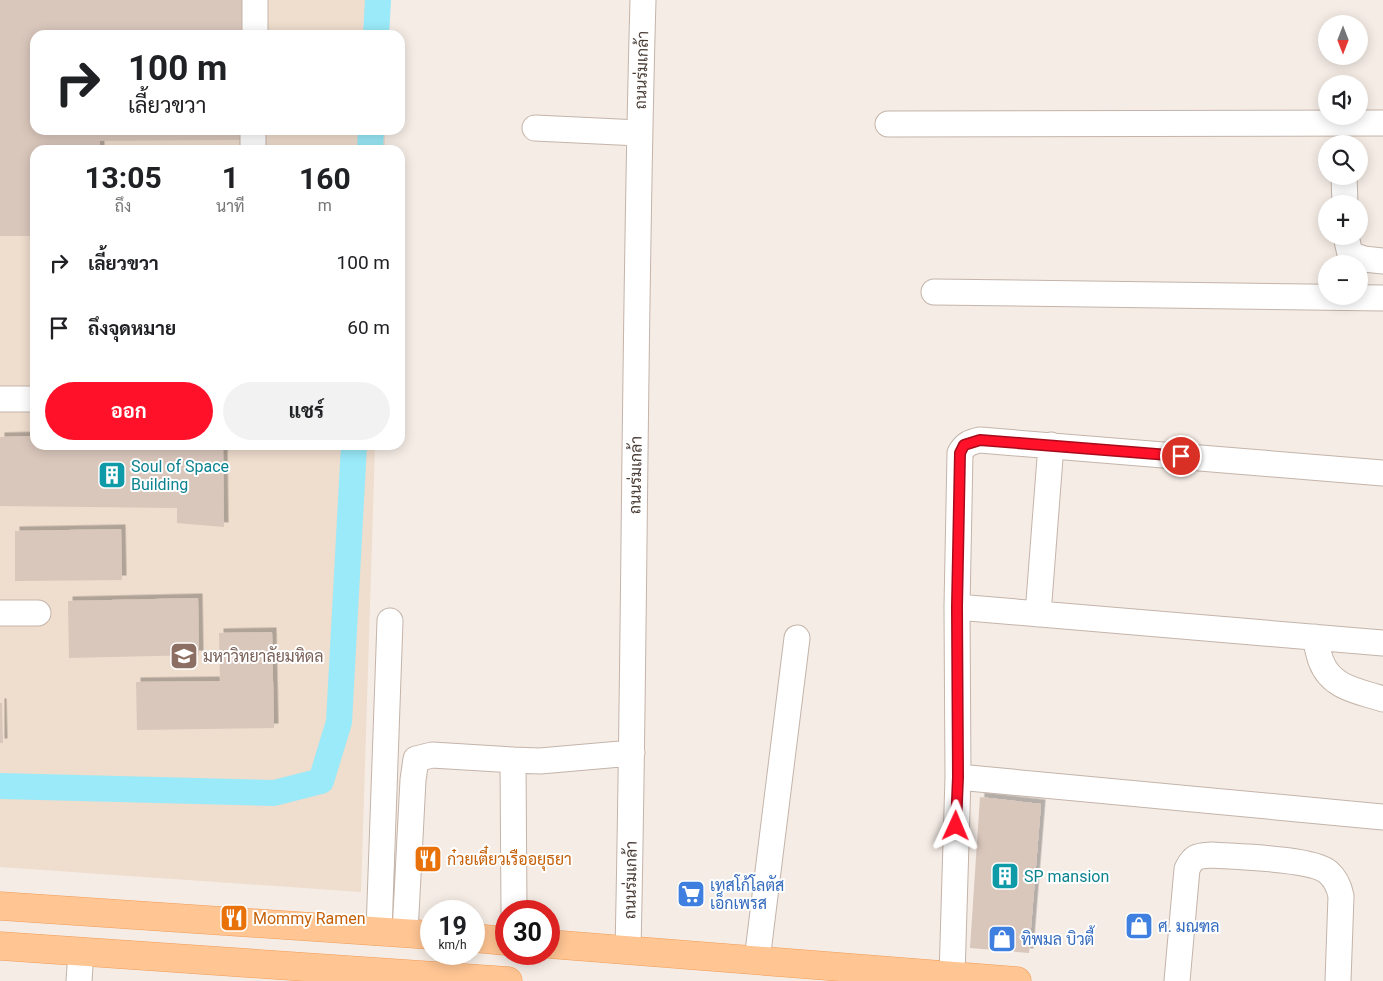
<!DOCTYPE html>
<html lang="th">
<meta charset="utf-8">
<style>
:root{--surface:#fff;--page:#f2f2f2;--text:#202124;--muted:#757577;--accent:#ff1129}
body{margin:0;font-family:Roboto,Sarabun,sans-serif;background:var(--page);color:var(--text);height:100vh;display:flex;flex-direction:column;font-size:19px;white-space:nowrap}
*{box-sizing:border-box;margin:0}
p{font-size:16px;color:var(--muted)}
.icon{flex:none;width:28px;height:28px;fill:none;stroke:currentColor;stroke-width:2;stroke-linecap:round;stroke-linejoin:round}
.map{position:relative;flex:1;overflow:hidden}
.drawer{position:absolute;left:30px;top:145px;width:375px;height:305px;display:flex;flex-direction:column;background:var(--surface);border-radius:15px;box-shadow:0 2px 12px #0003}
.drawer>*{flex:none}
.top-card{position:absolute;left:30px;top:30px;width:375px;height:105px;border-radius:15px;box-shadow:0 2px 12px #0003;background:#fff;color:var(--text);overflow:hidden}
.needle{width:32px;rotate:180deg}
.fabs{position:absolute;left:1318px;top:15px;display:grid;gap:10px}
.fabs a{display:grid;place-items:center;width:50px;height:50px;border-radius:50%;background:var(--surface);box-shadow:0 2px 12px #0003;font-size:25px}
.speed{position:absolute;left:420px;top:900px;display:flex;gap:10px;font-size:25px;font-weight:700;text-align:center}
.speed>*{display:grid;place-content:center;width:65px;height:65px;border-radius:50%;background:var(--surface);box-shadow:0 2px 12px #0003;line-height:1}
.speed small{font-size:12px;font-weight:400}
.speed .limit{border:8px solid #d22;background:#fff;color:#111}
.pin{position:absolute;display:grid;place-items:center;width:42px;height:42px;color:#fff;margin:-21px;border:2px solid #fff;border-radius:50%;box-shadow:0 1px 5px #0007}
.me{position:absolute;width:55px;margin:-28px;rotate:1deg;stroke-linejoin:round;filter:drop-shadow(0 0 4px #0008)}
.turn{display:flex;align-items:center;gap:18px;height:105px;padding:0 15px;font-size:22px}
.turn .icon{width:65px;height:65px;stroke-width:2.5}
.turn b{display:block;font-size:35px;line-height:42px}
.eta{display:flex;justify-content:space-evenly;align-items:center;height:85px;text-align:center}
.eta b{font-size:30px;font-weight:700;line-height:35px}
.button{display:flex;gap:10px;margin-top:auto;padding:10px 15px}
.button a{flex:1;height:58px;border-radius:30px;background:var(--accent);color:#fff;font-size:20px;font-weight:700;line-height:58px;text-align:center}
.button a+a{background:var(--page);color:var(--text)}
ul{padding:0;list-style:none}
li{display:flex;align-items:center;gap:15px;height:65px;padding:0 15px}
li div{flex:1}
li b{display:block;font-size:19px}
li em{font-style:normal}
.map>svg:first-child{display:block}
.education{fill:#efddcd}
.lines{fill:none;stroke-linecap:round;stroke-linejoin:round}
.canal{stroke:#9aeaf9;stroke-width:26}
.building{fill:#dac7bc;filter:url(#shadow)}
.minor-casing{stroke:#c4b4a9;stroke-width:27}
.major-casing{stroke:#f29c56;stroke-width:29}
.minor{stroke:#fff;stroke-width:25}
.major{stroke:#ffc593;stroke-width:28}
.route-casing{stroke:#a60b1b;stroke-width:12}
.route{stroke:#ff1129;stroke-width:9}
.labels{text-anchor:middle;stroke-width:4;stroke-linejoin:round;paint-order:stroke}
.street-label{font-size:16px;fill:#483b34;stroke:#fff}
.culture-label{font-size:16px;fill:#0d838f;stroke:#fff;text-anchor:start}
.education-label{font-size:16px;fill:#785e54;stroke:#fff;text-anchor:start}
.food-label{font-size:16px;fill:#c56008;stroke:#fff;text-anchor:start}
.shop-label{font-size:16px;fill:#366cbe;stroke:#fff;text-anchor:start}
</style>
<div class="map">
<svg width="1383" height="981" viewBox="0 0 1383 981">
<defs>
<filter id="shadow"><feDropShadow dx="4.5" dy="-4.5" stdDeviation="0" flood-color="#0004"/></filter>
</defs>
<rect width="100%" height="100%" fill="#f5ece5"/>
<!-- education -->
<path class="education" d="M0 0H390L388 35H35V130H385V150H35V445H375L361 892 0 867Z"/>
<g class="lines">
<!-- canal -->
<path class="canal" d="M376 35 378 0
M370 150 371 130
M0 786 274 793 321 781 339 722 354 445"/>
</g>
<!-- building -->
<path class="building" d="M0 0H249V35H35V130H247L246 140 100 141V150H35V169H30V236H0Z
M35 436V445H223L224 527 177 523V508L0 506V437Z
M121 529 122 580 15 581V531Z
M198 598 199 655 69 658 68 601Z
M272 632 274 728 137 730 136 682 220 681 219 633Z
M0 703H2L3 743H0Z
M980 797 1041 804 1029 953 970 948Z"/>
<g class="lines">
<defs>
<path id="minor" d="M255 35V0
M888 124 1383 123
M535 128 639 133
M253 150V130
M1344 176 1345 204
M1346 236 1350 254 1364 259 1383 261
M934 292 1383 298
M0 399H35
M957 607 1383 643
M0 613H38
M1038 614 1051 445
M1315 637C1317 645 1318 653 1321 661 1331 688 1358 691 1383 699
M958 777 1383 817
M514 911 513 760 540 761 632 753
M379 931 390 621
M405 933 413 780 416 759 432 755 513 760
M628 950C635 633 634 317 643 0
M757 960 797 638
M952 976 958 777 957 607 960 453C965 444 970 442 980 440L1383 473
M79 981 81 951
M1177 981 1187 869C1194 855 1198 856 1212 855 1237 857 1311 858 1328 872 1336 879 1339 886 1341 896L1338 981"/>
<path id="major" d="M0 906 431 935
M474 938 506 941
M549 944 1017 981
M0 946 508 981"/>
</defs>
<!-- minor casing -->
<use href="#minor" class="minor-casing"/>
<!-- major casing -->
<use href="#major" class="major-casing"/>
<!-- minor -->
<use href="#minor" class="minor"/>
<!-- major -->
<use href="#major" class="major"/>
</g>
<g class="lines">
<defs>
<path id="route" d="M956 826 958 777 957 607 960 453 964 445 980 440 1181 456"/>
</defs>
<!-- route casing -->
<use href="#route" class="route-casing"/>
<!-- route -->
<use href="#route" class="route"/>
</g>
<!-- icons -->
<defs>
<symbol id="building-square" viewBox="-11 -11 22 22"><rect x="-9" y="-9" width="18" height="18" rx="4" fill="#0f9aa8" stroke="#fff"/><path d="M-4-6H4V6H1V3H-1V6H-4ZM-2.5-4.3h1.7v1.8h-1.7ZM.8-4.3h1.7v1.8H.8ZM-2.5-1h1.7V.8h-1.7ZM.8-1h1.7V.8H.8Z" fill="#fff"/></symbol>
<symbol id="university-square" viewBox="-11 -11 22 22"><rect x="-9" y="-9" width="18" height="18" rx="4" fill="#8d6e63" stroke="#fff"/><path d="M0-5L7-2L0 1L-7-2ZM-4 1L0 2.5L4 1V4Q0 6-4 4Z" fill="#fff"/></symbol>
<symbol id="restaurant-square" viewBox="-11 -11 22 22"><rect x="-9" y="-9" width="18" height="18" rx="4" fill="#e8710a" stroke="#fff"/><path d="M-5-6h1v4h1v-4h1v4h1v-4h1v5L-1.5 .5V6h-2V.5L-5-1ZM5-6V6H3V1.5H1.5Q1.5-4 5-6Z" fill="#fff"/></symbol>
<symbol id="supermarket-square" viewBox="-11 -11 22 22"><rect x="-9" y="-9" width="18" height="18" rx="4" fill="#3f7fe0" stroke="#fff"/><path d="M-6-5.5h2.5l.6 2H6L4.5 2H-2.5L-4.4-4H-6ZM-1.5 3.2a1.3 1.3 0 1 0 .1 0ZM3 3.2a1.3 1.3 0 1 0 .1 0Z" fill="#fff"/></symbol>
<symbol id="shop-square" viewBox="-11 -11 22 22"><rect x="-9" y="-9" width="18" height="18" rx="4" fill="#3f7fe0" stroke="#fff"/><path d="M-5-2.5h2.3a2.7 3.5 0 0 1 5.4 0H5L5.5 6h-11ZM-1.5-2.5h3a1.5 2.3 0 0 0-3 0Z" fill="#fff"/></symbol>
</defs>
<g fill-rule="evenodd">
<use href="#building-square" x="96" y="459" width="32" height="32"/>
<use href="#university-square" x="168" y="640" width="32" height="32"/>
<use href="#restaurant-square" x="412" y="843" width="32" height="32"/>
<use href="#building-square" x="989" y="860" width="32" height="32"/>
<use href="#supermarket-square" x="675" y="878" width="32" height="32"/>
<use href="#restaurant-square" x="218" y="902" width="32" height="32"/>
<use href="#shop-square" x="1123" y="910" width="32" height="32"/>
<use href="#shop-square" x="986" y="923" width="32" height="32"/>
</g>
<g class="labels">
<!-- street labels -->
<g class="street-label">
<text transform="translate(641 70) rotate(-88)" y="6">ถนนร่มเกล้า</text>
<text transform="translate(635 475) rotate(-89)" y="6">ถนนร่มเกล้า</text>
<text transform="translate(630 880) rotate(-89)" y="6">ถนนร่มเกล้า</text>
</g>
<!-- culture labels -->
<g class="culture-label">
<text x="131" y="472">Soul of Space<tspan x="131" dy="18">Building</tspan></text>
<text x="1024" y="882">SP mansion</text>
</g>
<!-- education labels -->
<g class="education-label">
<text x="203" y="662">มหาวิทยาลัยมหิดล</text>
</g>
<!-- food labels -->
<g class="food-label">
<text x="447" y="865">ก๋วยเตี๋ยวเรืออยุธยา</text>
<text x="253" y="924">Mommy Ramen</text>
</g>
<!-- shop labels -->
<g class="shop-label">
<text x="710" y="891">เทสโก้โลตัส<tspan x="710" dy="18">เอ็กเพรส</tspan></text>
<text x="1158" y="932">ศ. มณฑล</text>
<text x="1021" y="945">ทิพมล บิวตี้</text>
</g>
</g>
</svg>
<div class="fabs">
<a><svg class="needle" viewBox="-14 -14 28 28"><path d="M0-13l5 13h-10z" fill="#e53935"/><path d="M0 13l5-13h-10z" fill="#757577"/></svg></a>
<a><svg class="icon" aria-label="sound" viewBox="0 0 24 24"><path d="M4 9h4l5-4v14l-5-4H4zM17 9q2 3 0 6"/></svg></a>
<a><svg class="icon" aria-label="search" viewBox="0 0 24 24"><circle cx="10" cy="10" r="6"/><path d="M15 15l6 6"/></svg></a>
<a>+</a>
<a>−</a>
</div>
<div class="speed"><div>19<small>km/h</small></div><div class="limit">30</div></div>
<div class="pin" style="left:1181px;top:456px;background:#d93025"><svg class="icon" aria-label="arrive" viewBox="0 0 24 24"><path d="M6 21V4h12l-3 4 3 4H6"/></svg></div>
<svg class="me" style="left:956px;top:826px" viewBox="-20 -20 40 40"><path d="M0-17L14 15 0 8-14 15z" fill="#ff1129" stroke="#fff" stroke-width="4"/></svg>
<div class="top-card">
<div class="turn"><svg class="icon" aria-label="right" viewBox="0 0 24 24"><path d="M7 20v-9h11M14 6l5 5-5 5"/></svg><div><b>100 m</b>เลี้ยวขวา</div></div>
</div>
<section class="drawer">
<div class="eta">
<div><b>13:05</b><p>ถึง</p></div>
<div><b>1</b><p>นาที</p></div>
<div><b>160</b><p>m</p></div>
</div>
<ul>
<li><svg class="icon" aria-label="right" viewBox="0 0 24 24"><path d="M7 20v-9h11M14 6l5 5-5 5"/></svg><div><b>เลี้ยวขวา</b></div><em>100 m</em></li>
<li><svg class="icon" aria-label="arrive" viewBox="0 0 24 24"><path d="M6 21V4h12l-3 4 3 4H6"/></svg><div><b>ถึงจุดหมาย</b></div><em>60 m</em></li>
</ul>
<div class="button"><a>ออก</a><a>แชร์</a></div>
</section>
</div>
